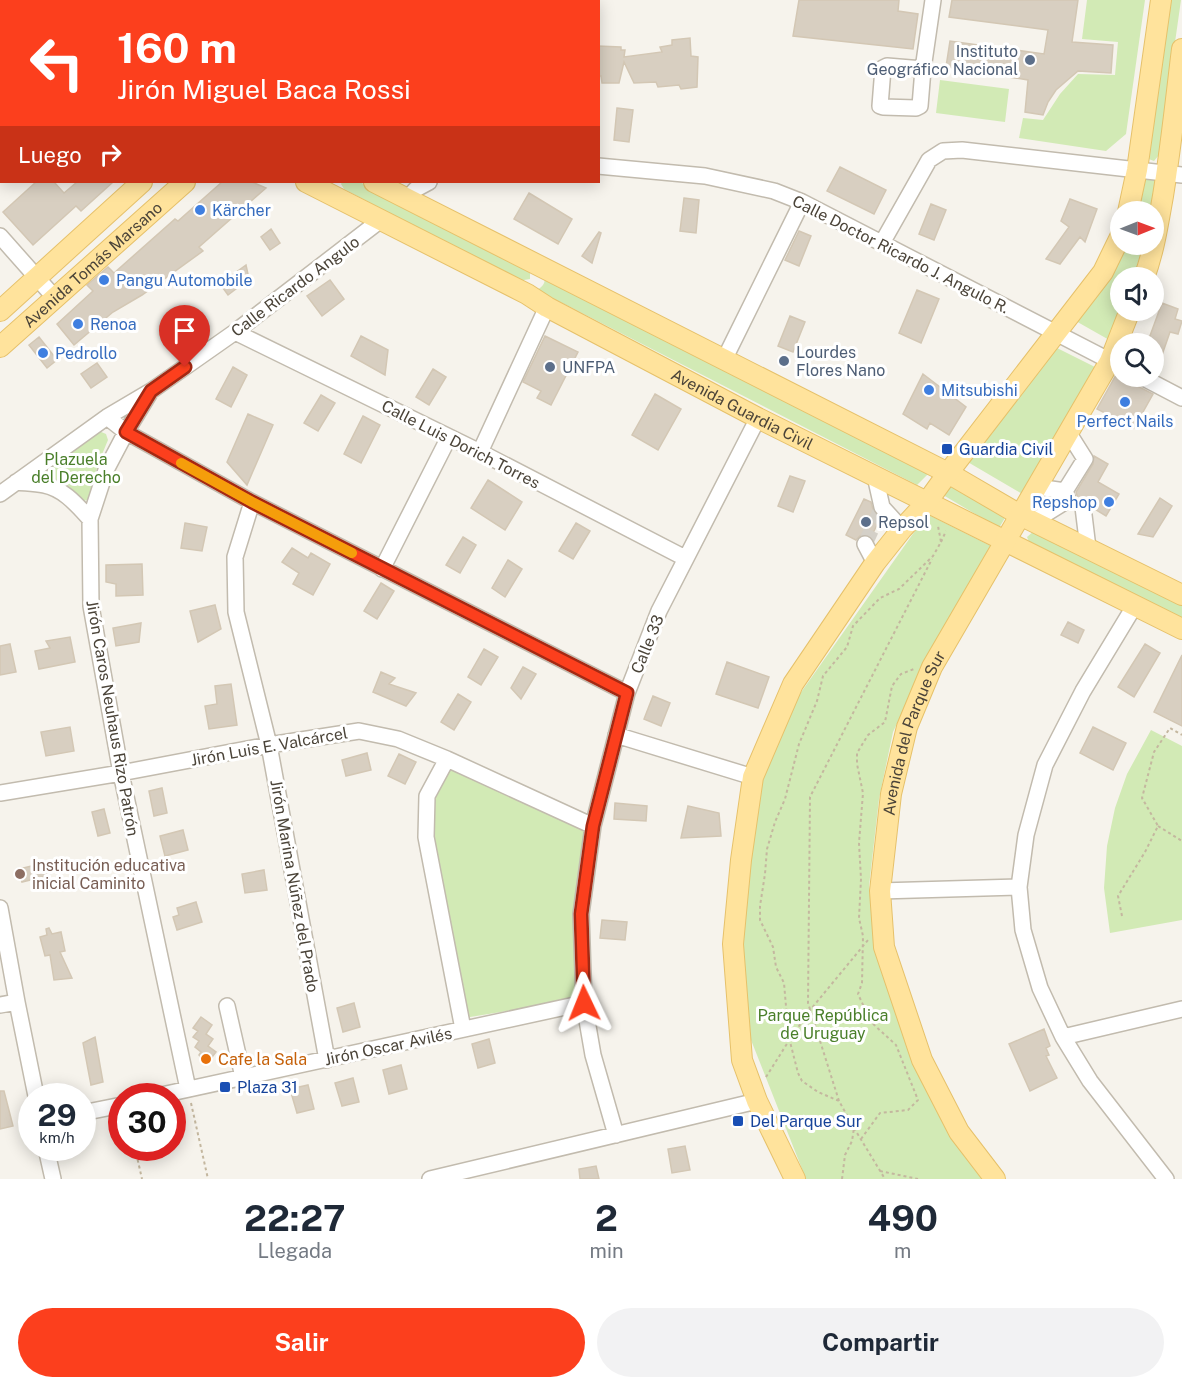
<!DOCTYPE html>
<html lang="es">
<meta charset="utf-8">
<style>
:root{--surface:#fff;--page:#f2f2f3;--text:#1f2937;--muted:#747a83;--accent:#fc3f1d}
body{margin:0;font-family:"Public Sans",sans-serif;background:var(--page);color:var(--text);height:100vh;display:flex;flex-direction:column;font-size:22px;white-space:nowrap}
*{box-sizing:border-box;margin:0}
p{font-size:20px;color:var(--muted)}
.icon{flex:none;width:33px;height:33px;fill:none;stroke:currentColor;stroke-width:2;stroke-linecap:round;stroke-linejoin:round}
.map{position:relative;height:1179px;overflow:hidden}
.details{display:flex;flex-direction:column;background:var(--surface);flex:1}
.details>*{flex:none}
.guide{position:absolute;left:0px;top:0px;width:600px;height:183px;box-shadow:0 3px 15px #0003;background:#fc3f1d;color:#fff;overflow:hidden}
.needle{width:39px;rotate:89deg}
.controls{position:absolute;left:1110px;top:201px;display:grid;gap:12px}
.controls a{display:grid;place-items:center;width:54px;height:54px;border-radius:50%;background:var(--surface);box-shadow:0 3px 15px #0003;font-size:30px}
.speed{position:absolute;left:18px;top:1083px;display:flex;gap:12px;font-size:30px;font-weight:700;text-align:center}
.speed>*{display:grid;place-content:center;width:78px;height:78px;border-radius:50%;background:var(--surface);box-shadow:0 3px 15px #0003;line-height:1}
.speed small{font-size:15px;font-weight:400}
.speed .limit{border:9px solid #d22;background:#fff;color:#111}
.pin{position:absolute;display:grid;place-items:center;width:51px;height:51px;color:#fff;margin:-62px -26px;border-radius:50% 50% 50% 0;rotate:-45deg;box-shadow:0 0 6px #0007}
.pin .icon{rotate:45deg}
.me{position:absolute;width:66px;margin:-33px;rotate:358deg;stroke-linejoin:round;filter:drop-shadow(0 0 4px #0008)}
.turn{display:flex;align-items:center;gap:21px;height:126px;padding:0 18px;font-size:27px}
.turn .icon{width:78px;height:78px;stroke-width:2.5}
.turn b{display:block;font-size:42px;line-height:51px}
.then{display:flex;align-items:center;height:57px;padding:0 18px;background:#0003;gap:12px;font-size:22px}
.eta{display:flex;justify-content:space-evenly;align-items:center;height:102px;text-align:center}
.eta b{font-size:36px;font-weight:700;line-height:42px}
.primary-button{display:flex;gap:12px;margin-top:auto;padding:12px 18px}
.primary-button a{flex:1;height:69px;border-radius:36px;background:var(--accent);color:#fff;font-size:24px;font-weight:700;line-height:69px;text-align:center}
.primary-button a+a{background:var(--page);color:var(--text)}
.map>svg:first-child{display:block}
.green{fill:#d2eab5}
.building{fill:#d8cfc1;stroke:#d3c7b4;stroke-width:1.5}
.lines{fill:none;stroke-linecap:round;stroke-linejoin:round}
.minor-tunnel{stroke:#d4d0c8;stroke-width:15;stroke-dasharray:15 8;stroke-linecap:butt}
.minor-casing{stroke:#c2bbae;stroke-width:18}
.major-casing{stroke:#e6c16a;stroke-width:22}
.path{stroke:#c4b79f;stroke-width:2;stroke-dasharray:3 3;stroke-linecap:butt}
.minor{stroke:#fff;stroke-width:15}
.major{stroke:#ffe39c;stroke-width:20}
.route-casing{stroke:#a42913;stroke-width:15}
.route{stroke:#fc3f1d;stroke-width:10}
.slow{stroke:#f59e0b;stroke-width:10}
.service-dot{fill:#5c6f8a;stroke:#fff;stroke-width:2}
.shop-dot{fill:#3f7fe0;stroke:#fff;stroke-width:2}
.transit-dot{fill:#1a4fb4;stroke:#fff;stroke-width:2}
.education-dot{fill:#8d6e63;stroke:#fff;stroke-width:2}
.food-dot{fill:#e8710a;stroke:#fff;stroke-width:2}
.labels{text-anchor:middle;stroke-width:6;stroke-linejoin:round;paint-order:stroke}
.service-label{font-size:16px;fill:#4e5e75;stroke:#fff;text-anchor:start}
.shop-label{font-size:16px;fill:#366cbe;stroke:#fff;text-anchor:start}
.street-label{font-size:16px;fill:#4b4439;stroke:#fff}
.transit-label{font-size:16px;fill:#164399;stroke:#fff;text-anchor:start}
.park-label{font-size:16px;fill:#4a7f2a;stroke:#fff}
.education-label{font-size:16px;fill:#785e54;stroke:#fff;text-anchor:start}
.food-label{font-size:16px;fill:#c56008;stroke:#fff;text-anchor:start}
</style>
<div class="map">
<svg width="1182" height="1179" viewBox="0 0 1182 1179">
<rect width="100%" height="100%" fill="#f6f3ec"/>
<!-- green -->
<path class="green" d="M1087 0H1145L1126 134 1106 151 1019 138 1023 118 1043 120 1060 94 1078 74 1115 75 1118 42 1082 39Z
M1165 0H1181L1159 155 1154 161 1146 158Z
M940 80 1009 89 1005 122 936 113Z
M1142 176 1157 178 1154 212H1132Z
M342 182H360L524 267 530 273V279L518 281 344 189 341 184Z
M1120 244 1149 245 1138 277 1120 278V310L1111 341 1074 320Z
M545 275 929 473 917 485 537 290C544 286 545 283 545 275Z
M1055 347 1099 369 1024 495 966 461Z
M99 431 106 434 108 440 98 464 88 500 82 501C67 487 61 481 42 476L41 473Z
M950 484 1006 516 999 528 943 495Z
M927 514 993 547 921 673 893 732 879 799 869 886 875 941 907 1048 943 1119 984 1179H806L751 1040 740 934 763 780 797 698Z
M1035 530 1182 602V622L1030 544 1027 537Z
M1151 730 1182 746V920L1110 933 1104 888 1107 846 1115 808 1127 774Z
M450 765 589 828 579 999 464 1018 430 836 432 797Z"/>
<!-- building -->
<path class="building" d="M799 0H899L898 11 918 14 913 49 793 36Z
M952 0H1078L1072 42 1113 45 1111 73 1078 71 1056 90 1048 102 1043 115 1025 112 1028 80 946 67 950 41 1044 54 1048 30 949 17Z
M690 38 691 56 698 57 697 87 681 89 679 85 658 87 656 82 634 83 624 62 619 83H602L601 76H598V46L621 47V50H625L624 57 662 52 660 47 672 45V40Z
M617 108 633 110 629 142 614 140Z
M840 167 886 190 874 214 827 191Z
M36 182H54L64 193 77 182H113L81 211 76 206 33 245 3 212Z
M222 182H252L266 188 199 247 203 251 142 295 113 312 74 345 57 324 93 291 87 285 108 267 114 273 175 219 178 221Z
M529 193 572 219 558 244 514 219Z
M684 198 699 200 696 233 680 231Z
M1070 199 1097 209 1085 242 1080 237 1060 264 1046 259 1069 227 1061 221Z
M931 204 946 210 934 240 919 234Z
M271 229 280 243 270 250 261 237Z
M799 231 811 236 799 266 785 260Z
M599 232 601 233 592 263 582 256Z
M246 265 249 279 228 295 220 284Z
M330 280 344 299 322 316 307 296Z
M917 290 939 299 921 343 899 333Z
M1162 303 1178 309 1175 319 1182 321 1178 334 1170 332 1162 355 1154 352V344H1147Z
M790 316 805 322 793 352 778 346Z
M361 336 388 350 385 375 351 356Z
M545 336 578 352 551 405 537 398 541 391 523 382Z
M39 337 57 360 47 368 29 345Z
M97 363 107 377 91 388 81 374Z
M233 367 247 375 231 407 216 399Z
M433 369 446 377 429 405 416 397Z
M923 374 966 407 949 435 930 423 927 429 903 414Z
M1116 375 1153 394 1134 428 1097 409Z
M655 394 681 409 658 450 632 435Z
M321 395 335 403 318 431 304 423Z
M248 414 273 425 247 485 227 462Z
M363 416 380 425 361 463 344 454Z
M1094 456 1108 464 1098 482 1119 494 1106 516 1093 508 1091 502 1087 498 1082 497 1078 499 1076 492 1093 464Z
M790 476 805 481 793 512 778 506Z
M488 480 522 502 505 530 471 508Z
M1160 498 1172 506 1153 537 1138 534Z
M864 499 871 502 874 513 880 519 871 537 865 534 860 536 856 540 846 535Z
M185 523 207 527 202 551 181 548Z
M576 523 590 531 573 559 559 551Z
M463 537 476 545 460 573 446 565Z
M292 548 308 558 311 553 330 564 313 595 293 584 299 573 282 562Z
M508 560 522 569 505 597 492 588Z
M142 564 143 595 116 596V584L106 582V565Z
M381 583 394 591 377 619 364 611Z
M215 605 221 629 198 642 190 611Z
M1068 622 1084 630 1078 643 1061 635Z
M141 623 139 642 116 646 113 628Z
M70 637 75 662 39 669 35 651 50 648 46 641Z
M10 644 16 672 0 675V646Z
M1145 644 1160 653 1134 697 1118 687Z
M484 649 498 657 481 685 468 677Z
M1182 655V726L1154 712Z
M727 662 769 677 758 708 716 694Z
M523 667 536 674 521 699 511 688Z
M381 672 395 678 389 684 416 693 406 706 373 692Z
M231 684 237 725 209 729 205 706 217 704 215 686Z
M458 694 471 702 454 730 441 722Z
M653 696 670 703 661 726 644 719Z
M70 727 74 751 46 756 41 732Z
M1093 727 1126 743 1113 770 1080 753Z
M367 753 371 770 346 776 342 760Z
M399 754 416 762 405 784 388 776Z
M162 788 167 813 154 816 149 791Z
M615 803 647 806 646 821 614 819Z
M688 806 719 813 721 836 681 838Z
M104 809 110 833 98 836 92 812Z
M183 830 188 850 165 856 160 836Z
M44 863 47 876 22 882 19 869Z
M264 870 267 890 245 893 242 874Z
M196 902 202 922 177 930 173 917 179 915 177 908Z
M602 920 627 922 625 940 600 938Z
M49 928 52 934 61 932 65 951 60 952 72 978 54 980 50 955 45 956 40 937 47 935 46 929Z
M354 1003 360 1027 343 1032 337 1008Z
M201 1017 212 1025 206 1034 213 1039 208 1046 216 1052 206 1065 199 1055 201 1052 195 1047 199 1041 193 1037 198 1031 193 1028Z
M1044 1029 1050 1046 1046 1048 1049 1055 1046 1056 1057 1078 1030 1091 1009 1044Z
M95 1037 103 1082 91 1085 83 1043Z
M489 1039 495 1063 478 1068 472 1044Z
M401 1065 407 1089 389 1094 383 1070Z
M353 1078 359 1102 342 1106 335 1083Z
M308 1085 314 1109 297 1113 290 1089Z
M0 1091H4L13 1126 0 1129Z
M685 1146 690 1170 672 1173 668 1149Z
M596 1166 599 1179H580L579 1169Z"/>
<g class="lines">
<!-- minor-tunnel -->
<path class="minor-tunnel" d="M865 544 882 507"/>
<defs>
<path id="minor" d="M163 0 165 2
M398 0 399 2
M431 2 432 0
M923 69 887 66 883 68 880 106 883 107 916 108 920 106 923 69 933 0
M598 166 705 176 774 191 802 202 1120 366
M407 199 416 189 429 182
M0 236 55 298
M882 243 929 160 943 151 962 150 1182 175
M235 332 480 452 685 558
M724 360 802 202
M1140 376 1182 398
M151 391 126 432 106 470 90 519 91 606 121 773 188 1089
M107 417 126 432 252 502 627 693
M480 452 547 307
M875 476 882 507 902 529
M16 482C25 483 35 483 44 485 64 489 77 505 90 519
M1037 487 1065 491 1085 459 1068 432
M0 494 107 417 151 391 235 332 382 219
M252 502 235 557 236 612 269 745 327 1060
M1083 507 1088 548
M1034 521 1068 500 1065 491
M865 544 875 563
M382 569 449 437
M1135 605 1083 691 1045 765 1026 835 1019 887 1023 930 1040 988 1063 1037 1090 1081 1166 1179
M616 735 753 777
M447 759 427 796 426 837 463 1029
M0 793 121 773 269 745 359 731 398 739 447 759 593 826
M880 891 1019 887
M0 908 17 1002 36 1096
M0 1005 17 1002
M227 1006 243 1077
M1063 1037 1182 1009
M157 1096 584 1003
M82 1113 122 1105
M616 1135 593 1055 584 1003 581 914 593 826 627 693 659 611 758 418
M46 1148 53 1179
M430 1179 757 1101"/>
<g id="major">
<path d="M335 2 336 0"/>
<path d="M381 2 383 0"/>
<path id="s1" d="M306 182 527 294 547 307 758 418 1182 629"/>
<path d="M374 182 948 473 1020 515 1182 595"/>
<path d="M1128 212 1137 170 1161 0"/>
<path d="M1144 278C1154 251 1158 224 1163 196 1171 147 1176 98 1182 49"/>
<path d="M0 311 142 182"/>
<path id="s2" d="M0 347 185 182"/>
<path d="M795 1179 757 1101 742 1060 733 944 741 860 753 777 793 684 875 563 902 529 927 502 948 473 1103 272 1120 237"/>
<path id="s3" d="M995 1179 959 1132 922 1060 884 947 880 891 891 794 907 727 932 667 1110 361 1130 310"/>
</g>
</defs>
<!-- minor casing -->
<use href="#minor" class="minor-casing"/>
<!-- major casing -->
<use href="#major" class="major-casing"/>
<!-- path -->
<path class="path" d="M941 542 946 531
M1158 826 1182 841
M1122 916 1118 896 1145 852 1158 826 1142 798 1154 752 1170 728 1182 735
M766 1077 790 1039 811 1009 868 940
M839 1101 808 1003 810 797 932 559
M191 1103 208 1179
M854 1128 885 1179
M861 1139 880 1113 908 1110 918 1100 896 1045 871 1022 858 994 862 983 863 936 859 918 861 879 859 843 863 793 857 764V753L868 735 885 722 892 686 901 674 914 669
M135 1148 142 1179
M880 1171 918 1179
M842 1179 845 1155 852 1141 854 1128 839 1101 818 1092 802 1081 798 1073 786 1026 787 1018 784 983 776 967 773 947 760 920V906L765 874 767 849 775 822 785 799 799 744 817 701 823 676 847 647 853 626 880 598 899 589 933 556 941 542 938 526"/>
<!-- minor -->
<use href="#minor" class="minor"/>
<!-- major -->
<use href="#major" class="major"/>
</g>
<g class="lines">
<defs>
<path id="route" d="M185 367 151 391 126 432 252 502 627 693 593 826 581 914 584 1003"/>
</defs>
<!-- route casing -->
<use href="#route" class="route-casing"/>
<!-- route -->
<use href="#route" class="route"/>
<!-- slow -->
<path class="slow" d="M181 463 252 502 352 553"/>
</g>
<!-- markers -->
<g class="service-dot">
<circle cx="1030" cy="60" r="6"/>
<circle cx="784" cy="361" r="6"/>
<circle cx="550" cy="367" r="6"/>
<circle cx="866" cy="522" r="6"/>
</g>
<g class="shop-dot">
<circle cx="200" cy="210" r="6"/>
<circle cx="104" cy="280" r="6"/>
<circle cx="78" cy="324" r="6"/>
<circle cx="43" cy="353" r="6"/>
<circle cx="929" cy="390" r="6"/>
<circle cx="1125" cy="402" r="6"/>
<circle cx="1109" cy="502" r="6"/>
</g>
<g class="transit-dot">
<rect x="941" y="443" width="12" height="12" rx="3"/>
<rect x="219" y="1081" width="12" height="12" rx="3"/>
<rect x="732" y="1115" width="12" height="12" rx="3"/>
</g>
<circle class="education-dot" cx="20" cy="874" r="6"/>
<circle class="food-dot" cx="206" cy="1059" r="6"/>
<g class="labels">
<!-- service labels -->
<g class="service-label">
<text x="1018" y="57" text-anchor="end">Instituto<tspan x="1018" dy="18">Geográfico Nacional</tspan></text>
<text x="796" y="358">Lourdes<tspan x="796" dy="18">Flores Nano</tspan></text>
<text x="562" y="373">UNFPA</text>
<text x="878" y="528">Repsol</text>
</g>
<!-- shop labels -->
<g class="shop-label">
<text x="212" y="216">Kärcher</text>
<text x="116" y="286">Pangu Automobile</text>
<text x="90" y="330">Renoa</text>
<text x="55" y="359">Pedrollo</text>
<text x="941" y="396">Mitsubishi</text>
<text x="1125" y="427" text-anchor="middle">Perfect Nails</text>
<text x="1097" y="508" text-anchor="end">Repshop</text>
</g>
<!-- street labels -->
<g class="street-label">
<text transform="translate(901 254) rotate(27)" y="6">Calle Doctor Ricardo J. Angulo R.</text>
<text dy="6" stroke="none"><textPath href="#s2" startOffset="124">Avenida Tomás Marsano</textPath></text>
<text transform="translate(295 286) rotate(-37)" y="6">Calle Ricardo Angulo</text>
<text dy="6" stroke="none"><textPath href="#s1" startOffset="492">Avenida Guardia Civil</textPath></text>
<text transform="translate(461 444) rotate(27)" y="6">Calle Luis Dorich Torres</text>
<text transform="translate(647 644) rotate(-68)" y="6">Calle 33</text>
<text transform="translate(113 718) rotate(80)" y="6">Jirón Caros Neuhaus Rizo Patrón</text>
<text dy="6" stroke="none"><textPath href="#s3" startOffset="478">Avenida del Parque Sur</textPath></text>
<text transform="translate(269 746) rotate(-10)" y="6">Jirón Luis E. Valcárcel</text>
<text transform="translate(295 886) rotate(80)" y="6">Jirón Marina Núñez del Prado</text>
<text transform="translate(388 1046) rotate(-12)" y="6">Jirón Oscar Avilés</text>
</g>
<!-- transit labels -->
<g class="transit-label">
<text x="959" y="455">Guardia Civil</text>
<text x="237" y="1093">Plaza 31</text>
<text x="750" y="1127">Del Parque Sur</text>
</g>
<!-- park labels -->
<g class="park-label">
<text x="76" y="465">Plazuela<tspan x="76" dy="18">del Derecho</tspan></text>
<text x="823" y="1021">Parque República<tspan x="823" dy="18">de Uruguay</tspan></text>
</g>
<!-- education labels -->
<g class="education-label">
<text x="32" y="871">Institución educativa<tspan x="32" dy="18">inicial Caminito</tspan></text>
</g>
<!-- food labels -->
<g class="food-label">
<text x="218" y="1065">Cafe la Sala</text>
</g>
</g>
</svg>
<div class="controls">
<a><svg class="needle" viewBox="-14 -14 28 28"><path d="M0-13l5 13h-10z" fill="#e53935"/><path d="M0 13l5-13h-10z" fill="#747a83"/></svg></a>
<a><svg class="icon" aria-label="sound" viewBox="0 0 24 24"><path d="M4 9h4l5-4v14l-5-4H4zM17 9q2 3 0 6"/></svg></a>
<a><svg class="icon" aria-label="search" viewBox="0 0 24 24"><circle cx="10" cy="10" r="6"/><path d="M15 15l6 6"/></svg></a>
</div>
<div class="speed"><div>29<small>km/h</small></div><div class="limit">30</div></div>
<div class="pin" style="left:185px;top:367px;background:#d93025"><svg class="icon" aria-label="arrive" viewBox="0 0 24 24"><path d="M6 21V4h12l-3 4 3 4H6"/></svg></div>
<svg class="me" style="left:584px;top:1003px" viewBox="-20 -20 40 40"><path d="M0-17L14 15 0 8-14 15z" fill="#fc3f1d" stroke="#fff" stroke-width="4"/></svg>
<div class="guide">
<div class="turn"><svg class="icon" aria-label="left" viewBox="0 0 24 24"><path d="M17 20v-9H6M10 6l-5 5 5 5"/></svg><div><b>160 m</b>Jirón Miguel Baca Rossi</div></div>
<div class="then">Luego<svg class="icon" aria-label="right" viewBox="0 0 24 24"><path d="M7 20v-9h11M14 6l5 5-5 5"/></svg></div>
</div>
</div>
<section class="details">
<div class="eta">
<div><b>22:27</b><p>Llegada</p></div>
<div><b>2</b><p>min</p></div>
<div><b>490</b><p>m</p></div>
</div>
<div class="primary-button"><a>Salir</a><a>Compartir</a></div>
</section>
